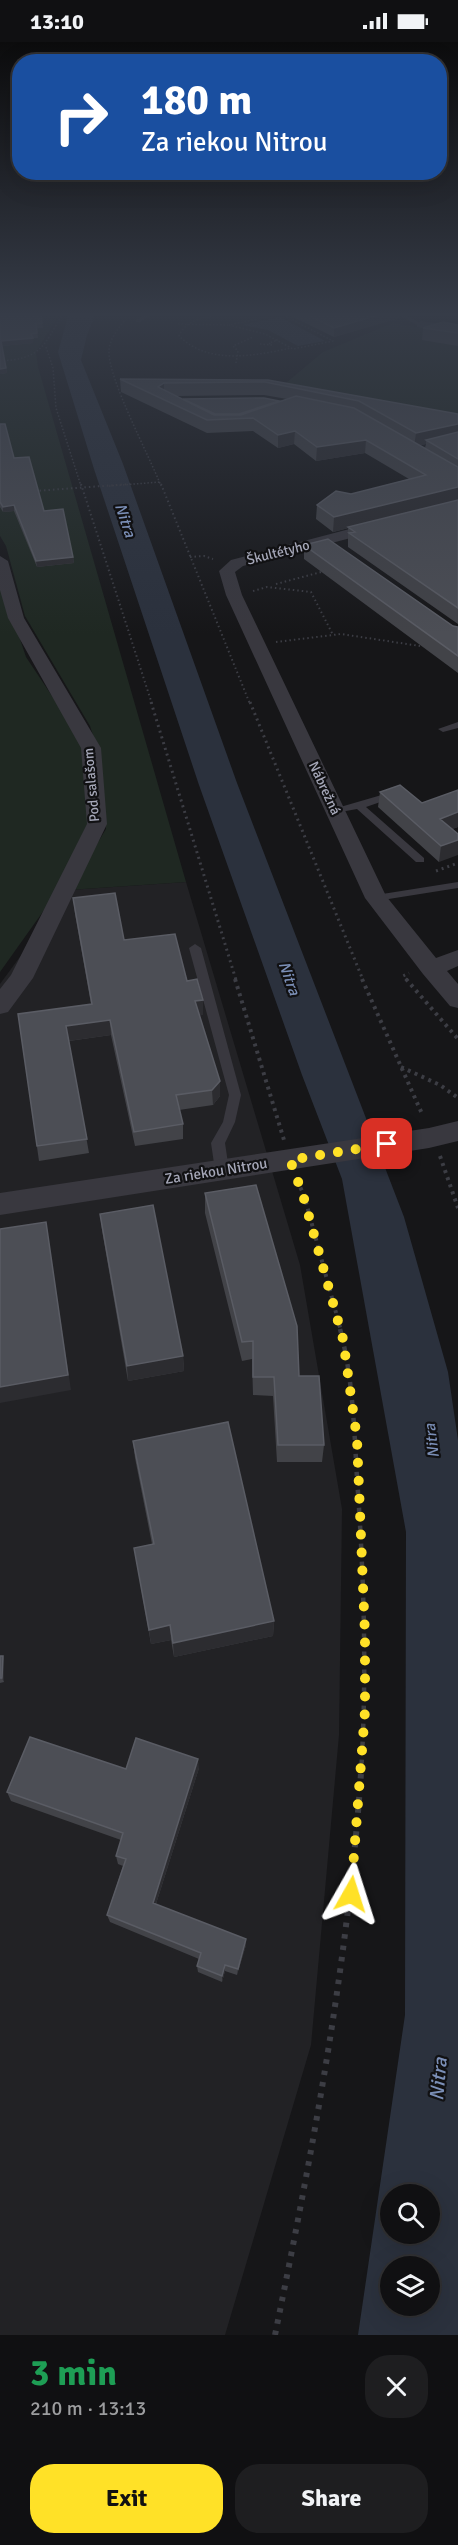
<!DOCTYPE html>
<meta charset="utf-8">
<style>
:root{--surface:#101012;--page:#1e1e20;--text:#f1f3f6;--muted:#9c9d9f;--line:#303032;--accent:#ffe127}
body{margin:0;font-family:Signika,sans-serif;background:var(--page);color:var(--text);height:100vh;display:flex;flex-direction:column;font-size:22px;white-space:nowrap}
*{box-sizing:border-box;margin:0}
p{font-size:20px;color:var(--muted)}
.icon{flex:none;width:33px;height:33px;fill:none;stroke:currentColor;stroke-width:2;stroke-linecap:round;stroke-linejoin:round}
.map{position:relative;height:2293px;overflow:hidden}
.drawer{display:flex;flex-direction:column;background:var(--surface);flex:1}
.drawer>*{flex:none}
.hud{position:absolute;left:12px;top:12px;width:435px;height:126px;border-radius:24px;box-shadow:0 6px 24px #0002,0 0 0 2px var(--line);background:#1a4fa0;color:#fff;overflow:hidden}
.tools{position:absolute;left:380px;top:2142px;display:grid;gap:12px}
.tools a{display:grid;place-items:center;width:60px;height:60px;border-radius:50%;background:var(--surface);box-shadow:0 6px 24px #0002,0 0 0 2px var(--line);font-size:30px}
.pin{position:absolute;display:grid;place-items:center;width:51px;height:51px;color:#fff;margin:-26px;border-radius:12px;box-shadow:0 3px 9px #0006}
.me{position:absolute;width:66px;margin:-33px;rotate:6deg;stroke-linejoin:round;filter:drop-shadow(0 0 4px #0008)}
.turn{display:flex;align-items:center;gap:21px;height:126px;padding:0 30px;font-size:27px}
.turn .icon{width:78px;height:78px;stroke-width:2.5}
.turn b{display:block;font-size:42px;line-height:51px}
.round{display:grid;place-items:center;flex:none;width:63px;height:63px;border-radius:24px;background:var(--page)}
.overview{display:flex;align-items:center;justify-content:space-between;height:102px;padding:0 30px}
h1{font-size:36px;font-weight:700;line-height:45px;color:#1e9e55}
.action{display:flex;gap:12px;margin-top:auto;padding:12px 30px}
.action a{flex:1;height:69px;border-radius:24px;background:var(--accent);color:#111;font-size:24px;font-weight:700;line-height:69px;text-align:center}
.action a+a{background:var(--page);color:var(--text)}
.status{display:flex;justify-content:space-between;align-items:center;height:42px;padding:0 30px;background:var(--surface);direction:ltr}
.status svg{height:16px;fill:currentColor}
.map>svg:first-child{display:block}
.built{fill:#222225}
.green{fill:#1f2822}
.water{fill:#2b313d;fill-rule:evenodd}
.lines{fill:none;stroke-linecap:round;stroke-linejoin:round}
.path-far5{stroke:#3c3d44;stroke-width:1.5;stroke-dasharray:1.5 2;stroke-linecap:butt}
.path-far4{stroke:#3c3d44;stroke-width:2;stroke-dasharray:1.5 3;stroke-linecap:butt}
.path-far3{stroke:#3c3d44;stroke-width:3;stroke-dasharray:2 4;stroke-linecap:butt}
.path-far2{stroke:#3c3d44;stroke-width:4;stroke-dasharray:3 4.5;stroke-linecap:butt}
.path-far1{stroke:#3c3d44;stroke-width:4.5;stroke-dasharray:4 5;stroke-linecap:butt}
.path{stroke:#3c3d44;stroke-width:6;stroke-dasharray:4.5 7;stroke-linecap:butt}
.lane{fill:#39383f;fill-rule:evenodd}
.street{fill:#39383f;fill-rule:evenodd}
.wall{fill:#424348;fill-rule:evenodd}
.shaded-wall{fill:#2c2c30}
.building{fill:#4c4e55;stroke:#5a5c64;stroke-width:1.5}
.route{stroke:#ffe127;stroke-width:10;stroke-dasharray:0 18}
.labels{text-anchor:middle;stroke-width:4.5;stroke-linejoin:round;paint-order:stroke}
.far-street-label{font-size:14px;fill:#a6a8b9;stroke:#111113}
.street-label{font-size:15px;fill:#a6a8b9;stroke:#111113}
.water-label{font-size:16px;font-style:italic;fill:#7b8fb7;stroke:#111113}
.near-water-label{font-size:20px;font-style:italic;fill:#7b8fb7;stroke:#111113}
</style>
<div class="status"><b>13:10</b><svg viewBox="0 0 49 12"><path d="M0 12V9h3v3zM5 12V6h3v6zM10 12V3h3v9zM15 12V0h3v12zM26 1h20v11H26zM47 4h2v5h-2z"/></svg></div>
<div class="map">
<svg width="458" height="2293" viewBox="0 0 458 2293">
<rect width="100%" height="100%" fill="#161618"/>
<!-- built -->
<path class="built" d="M186 840 300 1223 342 1467 339 1693 311 2003 225 2293H0V942L69 848Z"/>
<!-- green -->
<path class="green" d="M0 271H60L36 310 38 325 186 840 69 848 106 787 98 708 90 684 25 574 6 504 0 494Z
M393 281 458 292V384L274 351 323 310Z
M0 537 26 615 82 699 91 782 59 847 0 930Z"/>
<!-- water -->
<path class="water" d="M72 271H96L87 293 81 318 123 422 237 741 404 1175 448 1330 458 1398V2293H358L405 1973 406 1490 342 1137 302 1033 199 743 94 427 58 310 68 274ZM390 2152H429V2192H390ZM390 2224H429V2264H390Z
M280 275 325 299 298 304 268 288 242 283Z"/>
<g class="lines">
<!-- path-far5 -->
<path class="path-far5" d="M174 271 172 272 188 271
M206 271 217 272
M232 271C214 274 187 274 179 294 208 323 254 314 291 306
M283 273 333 299 293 307 265 292 229 283 286 271
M124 279C117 288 110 297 109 308 107 335 150 415 161 444
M178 282 228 283
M260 302 272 303 269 301 278 298
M46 305 53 326 56 366 81 444
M0 319C41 317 44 304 63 271
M236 321 238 309 233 304 253 295
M109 444 160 440"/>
<!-- path-far4 -->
<path class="path-far4" d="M81 442 152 662
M161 442 250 662
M35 449 130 442
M190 515 204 514 213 517
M276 542 325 529
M253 549 267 545 311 550 333 593
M276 600 341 592 420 604"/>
<!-- path-far3 -->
<path class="path-far3" d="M151 660 236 938
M250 660 363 938
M436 829 458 821
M407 938 403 934 409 931"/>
<!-- path-far2 -->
<path class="path-far2" d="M235 937 284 1098
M362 937 423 1074
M406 937 458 997
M401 1025 440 1043 458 1056
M440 1114 458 1166
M297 1139 304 1153 341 1289"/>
<!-- path-far1 -->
<path class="path-far1" d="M340 1287C353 1336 354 1386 357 1436 364 1535 367 1633 361 1732"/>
<!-- path -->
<path class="path" d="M275 2293C313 2107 348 1920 361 1731"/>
<!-- lane -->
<path class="lane" d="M148 271H154L140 280H136V278Z
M395 271H402L424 283 419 284Z
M458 680V686L443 690 438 687Z
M385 752 389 753V757L366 765 424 816V820H416L357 767 335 771 330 768Z
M458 840V846L376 859 371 856 376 853Z
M195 902 201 906 241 1053 235 1080 225 1101 229 1128 222 1133 215 1128 211 1101 223 1080 229 1053 189 906Z"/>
<!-- street -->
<path class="street" d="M421 279 458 285V293L417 285V281Z
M384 478 389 480 392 483 389 486 243 524 235 530 242 553 386 854 436 916 458 908V924L447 929 458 942V966L450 964 423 932 365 856 226 553 219 529 231 518Z
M0 514 8 519 24 576 101 706 107 782 33 936 8 970 0 972V947L11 933 87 782 81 706 8 576 0 548Z
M458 1079V1099L429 1106 0 1173V1151L429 1086Z"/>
</g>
<!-- wall -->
<path class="wall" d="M0 271H41L43 286H37L38 296H33V301L2 304 7 331 0 332Z
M285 271H399V276L334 295Z
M458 283V304L422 298 423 286Z
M120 337 268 338 458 372V582L348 505V486L333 490 316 477 317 463 351 452 409 437 365 411 316 419 294 402 278 406 253 389 207 391 121 350ZM264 353 287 357 279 360 183 357 176 354ZM426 402 425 406 420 403Z
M0 382 14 416 44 469 73 515 74 521 37 525 14 469 3 470 0 465Z
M304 503 453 584 458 585V631L304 517Z
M380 750 422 761 458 785 452 787 439 820 378 765Z
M73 856 124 898 187 939 203 973H199L220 1054 213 1063 179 1068 183 1082V1097L135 1104 111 993 69 999 89 1111 39 1119 18 972 91 962 75 872Z
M205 1151 299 1334 324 1403 322 1420H277L273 1354 253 1353 252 1317 242 1319 205 1171Z
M100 1172 183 1314 184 1329 128 1339 102 1188Z
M133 1399 274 1579 273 1594 174 1615 171 1598 151 1602 134 1506 152 1502 135 1416Z
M0 1614H3L4 1619V1640L0 1641Z
M199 1726 156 1862 246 1903 237 1933 225 1929 222 1940 198 1930 197 1924 199 1917 110 1880 107 1873 123 1824 118 1822 116 1814 121 1798 11 1759 7 1750 126 1727Z"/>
<!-- shaded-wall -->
<path class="shaded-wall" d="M385 271H399V276L334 295V286Z
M33 296V301L1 304V299Z
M6 326 7 331 0 332V327Z
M164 341V354L158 345Z
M458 382V395L426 398V402L414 405 416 391Z
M295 389 294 402 278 406V393Z
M366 398 365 411 316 419 317 405Z
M458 445V459L333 490 334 475Z
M14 463V469L3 470V465Z
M73 515 74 521 37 525 36 519Z
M458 770V785L438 792 440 777Z
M458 798V813L439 820 441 804Z
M203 958V973L195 974V959Z
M110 978 111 993 68 999 66 984Z
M220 1039V1054L213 1063 212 1048Z
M46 1180 71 1348 0 1361V1345Z
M183 1314 184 1329 128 1339 127 1324Z
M274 1579 273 1594 174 1615 173 1601Z
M170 1583 171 1598 151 1602 149 1588Z
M3 1614 4 1619V1640L2 1636Z
M198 1717 199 1726 154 1868 153 1861Z
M246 1897V1903L237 1933 238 1927Z
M225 1923V1929L222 1940V1934Z"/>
<!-- building -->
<path class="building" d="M0 271H41L42 281H36L37 291 31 292 33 296 1 299 6 326 0 327Z
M304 271H385L334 286Z
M443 280 458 283V291L423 286Z
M120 337 268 338 458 372V382L416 391 359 359 265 340 164 341 158 345 214 373H241L296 354 354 366 458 425V445L334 475 317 463 336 449 351 452 426 433 366 398 317 405 295 389 278 393 253 376 207 378Z
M264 356 279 359 239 372H215L183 357Z
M0 382H5L14 416 29 415 44 469 63 467 73 515 36 519 14 463 3 465 0 460Z
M458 390V417L426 398Z
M458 458V566L349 491 355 490 348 485Z
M328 497 453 584 458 585V614L304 503Z
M400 743 422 761 458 748V770L440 777 458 792V798L441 804 380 750Z
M115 851 124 898 175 892 187 939 197 937 203 958 195 959 220 1039 212 1048 176 1053 183 1082 134 1090 110 978 66 984 87 1097 37 1104 18 972 92 962 73 856Z
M256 1143 297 1284 299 1334H319L324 1403H278L274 1335H253V1299L242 1300 205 1151Z
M153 1163 183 1314 127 1324 100 1172Z
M46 1180 68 1333 0 1345V1187Z
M228 1380 274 1579 173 1601 170 1583 149 1588 134 1506 154 1502 133 1399Z
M0 1614H3L2 1636H0Z
M30 1695 126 1727 136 1696 198 1717 153 1861 246 1897 238 1927 225 1923 222 1934 197 1924 201 1911 107 1873 126 1817 116 1814 123 1791 7 1750Z"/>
<!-- sky -->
<linearGradient id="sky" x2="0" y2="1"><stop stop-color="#0c0c0d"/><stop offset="0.46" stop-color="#363c48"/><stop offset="1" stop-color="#363c48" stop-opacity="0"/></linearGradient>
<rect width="458" height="592" fill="url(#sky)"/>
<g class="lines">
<!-- route -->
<path class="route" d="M351 1852 365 1669V1593L357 1397 343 1297 303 1153 290 1118 387 1102"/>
</g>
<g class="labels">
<!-- far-street labels -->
<g class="far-street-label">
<text transform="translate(278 510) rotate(-14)" y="5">Škultétyho</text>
<text transform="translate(91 743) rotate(-95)" y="5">Pod salašom</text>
<text transform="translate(325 746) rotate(65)" y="5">Nábrežná</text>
</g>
<!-- street labels -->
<g class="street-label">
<text transform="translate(216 1129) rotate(-9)" y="5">Za riekou Nitrou</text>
</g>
<!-- water labels -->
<g class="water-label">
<text transform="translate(126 478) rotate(71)" y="6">Nitra</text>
<text transform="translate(290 936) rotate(70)" y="6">Nitra</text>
<text transform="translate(431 1399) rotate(-97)" y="6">Nitra</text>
</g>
<!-- near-water labels -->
<g class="near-water-label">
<text transform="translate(438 2037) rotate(-85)" y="7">Nitra</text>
</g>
</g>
</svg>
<div class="tools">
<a><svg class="icon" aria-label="search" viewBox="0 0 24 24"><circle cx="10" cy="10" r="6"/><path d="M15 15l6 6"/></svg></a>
<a><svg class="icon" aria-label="layers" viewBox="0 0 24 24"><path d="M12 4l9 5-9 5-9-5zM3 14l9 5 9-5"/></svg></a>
</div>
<div class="pin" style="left:387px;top:1102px;background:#d93025"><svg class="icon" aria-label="arrive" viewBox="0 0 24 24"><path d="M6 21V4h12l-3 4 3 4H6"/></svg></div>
<svg class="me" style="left:351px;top:1852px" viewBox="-20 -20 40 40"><path d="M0-17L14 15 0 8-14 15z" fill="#ffe127" stroke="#fff" stroke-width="4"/></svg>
<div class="hud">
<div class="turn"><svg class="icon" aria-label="right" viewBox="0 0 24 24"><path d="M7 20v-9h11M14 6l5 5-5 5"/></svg><div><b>180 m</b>Za riekou Nitrou</div></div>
</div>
</div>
<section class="drawer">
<div class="overview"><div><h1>3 min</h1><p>210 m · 13:13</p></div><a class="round"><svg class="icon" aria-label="close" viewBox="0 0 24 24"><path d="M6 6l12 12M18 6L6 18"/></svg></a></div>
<div class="action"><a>Exit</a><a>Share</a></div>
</section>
